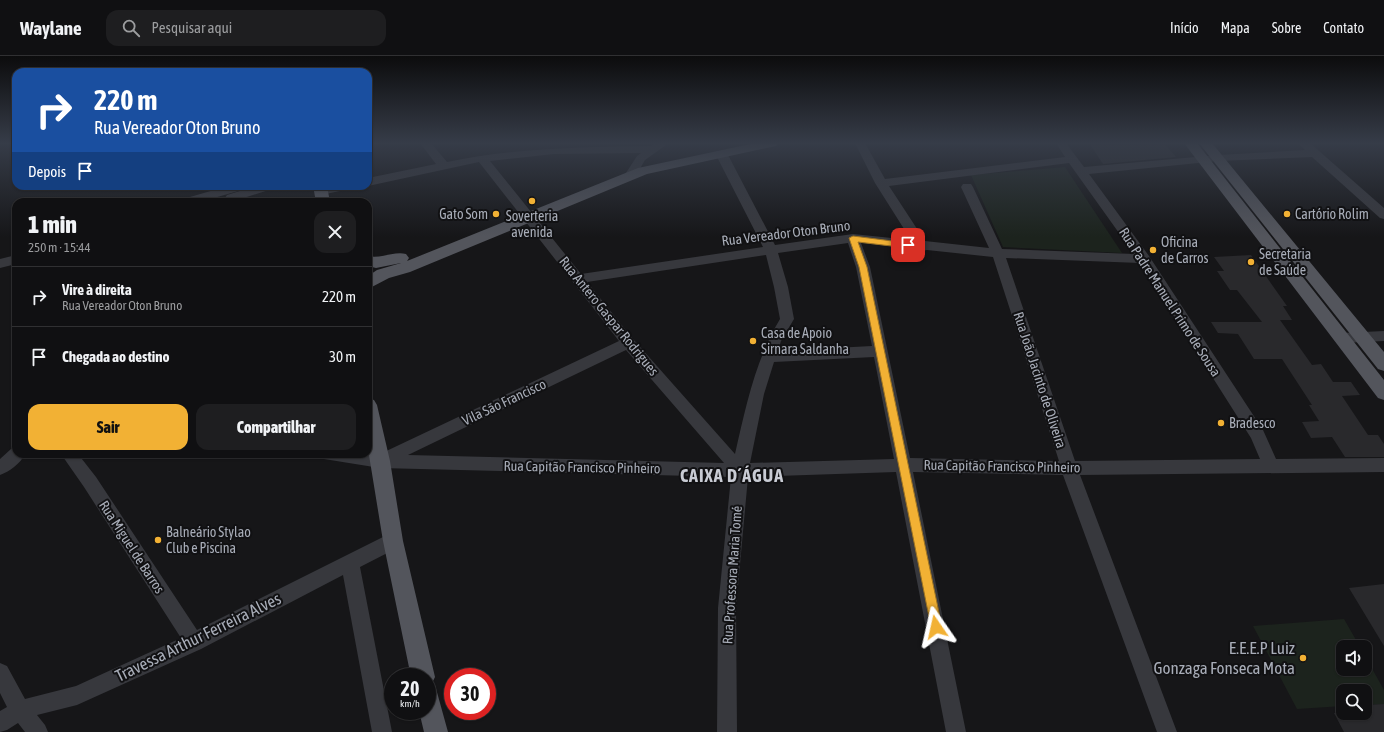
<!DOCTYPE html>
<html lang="pt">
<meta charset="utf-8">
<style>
:root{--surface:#101012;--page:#1e1e20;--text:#f1f3f6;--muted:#9c9d9f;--line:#303032;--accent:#f2b134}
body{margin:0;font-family:"Asap Condensed",sans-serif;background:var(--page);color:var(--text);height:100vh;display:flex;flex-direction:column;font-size:15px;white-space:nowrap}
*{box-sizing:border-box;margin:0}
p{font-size:13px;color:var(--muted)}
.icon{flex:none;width:22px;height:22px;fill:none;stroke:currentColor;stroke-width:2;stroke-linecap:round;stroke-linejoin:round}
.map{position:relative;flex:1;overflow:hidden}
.sheet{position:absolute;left:12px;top:142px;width:360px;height:260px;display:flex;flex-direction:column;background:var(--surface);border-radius:12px;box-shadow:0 1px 3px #0004,0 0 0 1px var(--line)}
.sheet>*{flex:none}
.guide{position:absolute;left:12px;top:12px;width:360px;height:122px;border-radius:12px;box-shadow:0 1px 3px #0004,0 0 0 1px var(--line);background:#1a4fa0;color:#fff;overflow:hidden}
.buttons{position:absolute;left:1336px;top:584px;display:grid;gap:8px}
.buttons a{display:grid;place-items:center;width:36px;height:36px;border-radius:8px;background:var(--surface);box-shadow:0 1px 3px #0004,0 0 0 1px var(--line);font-size:20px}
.speed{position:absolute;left:384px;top:612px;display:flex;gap:8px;font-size:20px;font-weight:700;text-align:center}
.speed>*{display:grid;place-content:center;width:52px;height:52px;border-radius:50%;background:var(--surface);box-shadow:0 1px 3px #0004,0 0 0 1px var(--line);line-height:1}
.speed small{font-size:10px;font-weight:400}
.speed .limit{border:6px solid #d22;background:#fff;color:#111}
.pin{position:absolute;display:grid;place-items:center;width:34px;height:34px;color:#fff;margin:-17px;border-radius:8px;box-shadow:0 2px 6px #0006}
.me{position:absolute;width:44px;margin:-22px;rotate:349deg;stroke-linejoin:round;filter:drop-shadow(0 0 3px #0008)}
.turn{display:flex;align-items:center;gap:14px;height:84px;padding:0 16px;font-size:18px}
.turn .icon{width:52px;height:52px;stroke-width:2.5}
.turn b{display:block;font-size:28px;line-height:34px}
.then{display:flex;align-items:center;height:38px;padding:0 16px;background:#0003;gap:8px;font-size:15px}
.round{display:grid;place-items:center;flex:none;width:42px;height:42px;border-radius:12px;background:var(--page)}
.headline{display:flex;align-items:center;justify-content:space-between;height:68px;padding:0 16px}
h1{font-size:24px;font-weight:800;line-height:30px}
.action{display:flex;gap:8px;margin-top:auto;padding:8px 16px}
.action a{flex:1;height:46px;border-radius:12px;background:var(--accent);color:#111;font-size:16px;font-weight:800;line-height:46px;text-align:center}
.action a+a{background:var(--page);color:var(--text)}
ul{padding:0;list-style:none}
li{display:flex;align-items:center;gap:12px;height:60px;padding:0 16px;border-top:1px solid var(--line)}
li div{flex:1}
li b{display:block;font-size:15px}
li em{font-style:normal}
header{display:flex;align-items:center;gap:24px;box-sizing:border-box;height:56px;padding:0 20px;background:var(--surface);border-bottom:1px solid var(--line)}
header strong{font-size:19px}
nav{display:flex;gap:22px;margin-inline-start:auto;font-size:14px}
.search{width:280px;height:36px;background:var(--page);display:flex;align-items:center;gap:10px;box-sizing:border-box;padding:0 14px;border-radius:12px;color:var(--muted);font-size:15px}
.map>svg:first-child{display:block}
.green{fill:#1c231d}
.building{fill:#29292c}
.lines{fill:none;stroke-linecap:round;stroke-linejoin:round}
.minor{fill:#37383d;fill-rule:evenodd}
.major{fill:#53555c;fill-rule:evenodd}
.route{fill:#f2b134;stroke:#9d7322}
.poi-dot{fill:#f2b134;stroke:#111113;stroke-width:1.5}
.labels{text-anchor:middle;stroke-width:4;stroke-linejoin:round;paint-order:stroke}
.poi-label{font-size:14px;fill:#a8adb8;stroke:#111113;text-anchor:start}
.street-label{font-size:14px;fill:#a8adb8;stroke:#111113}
.near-street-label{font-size:17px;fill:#a8adb8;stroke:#111113}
.near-poi-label{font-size:17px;fill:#a8adb8;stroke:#111113;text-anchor:end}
.district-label{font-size:18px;font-weight:bold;letter-spacing:1px;fill:#c9ccd4;stroke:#111113}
</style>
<header>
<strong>Waylane</strong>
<div class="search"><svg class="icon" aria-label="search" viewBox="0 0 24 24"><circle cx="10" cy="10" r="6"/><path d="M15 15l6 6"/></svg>Pesquisar aqui</div>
<nav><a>Início</a><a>Mapa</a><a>Sobre</a><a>Contato</a></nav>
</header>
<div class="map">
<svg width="1384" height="676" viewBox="0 0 1384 676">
<rect width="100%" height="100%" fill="#161618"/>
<!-- green -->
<path class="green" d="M1065 111 1122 197 1003 191 971 119Z
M1344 563 1360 591H1343V613H1365V600L1384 634V648L1365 649V635H1343V650L1297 653 1253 570Z"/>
<!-- building -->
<path class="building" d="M1089 87H1106L1108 89 1164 87 1176 101 1103 108Z
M1251 199 1287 250H1283L1292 264H1280L1312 309 1321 308 1333 326H1351L1360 339 1342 340 1368 379H1378L1384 388V401H1345L1332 381 1311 382 1302 366 1319 365 1309 349H1312L1282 303H1254L1238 278 1218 277 1211 266H1262L1237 234H1230L1217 215H1224L1214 201Z
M1384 528V590L1349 532Z
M1384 648V676H1344L1334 657H1365V649Z"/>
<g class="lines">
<!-- minor -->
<path class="minor" d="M420 87H431L447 106C514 92 582 91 651 90L655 87H667L666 89 645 104 634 123H626L624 120 637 100 641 97 554 98 490 105 581 218 763 191 715 97 717 95H725L727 97 775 189 853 178 911 184 875 127 855 87H865L885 123 1065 101 1056 87H1066L1084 111 1218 99 1305 94 1298 87H1310L1384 152V163L1380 162 1312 101 1218 105 1089 118 1149 200 1263 374 1276 403 1384 402V416L1080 419 1177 676H1157L1063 419 913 416 966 676H946L896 416 748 421 736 552 737 676H717L718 552 731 421 380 412 324 403 322 398H368V397L380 398 619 285 479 106 368 130V122L436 108ZM1069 107 1134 198 1002 193 973 131 971 128H963L961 131 989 192 925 185 889 130ZM848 187 856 211 872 290 778 295 781 285 794 263 788 231 778 197ZM861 187 917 193 922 195 927 194 993 201 1059 405 910 402 870 211ZM766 199 774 231 780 263C755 305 746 350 735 398L633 283 587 226ZM1006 202 1140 207 1251 382 1260 403 1075 405ZM626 294 724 407 408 399ZM874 301 894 403 750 407 764 338 774 306Z
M228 130H247L245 133 200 146H181L183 143Z
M256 130H274L272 133 231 146 227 145 225 142 227 139Z
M327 130H351L349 133 321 139 317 138 315 135 317 132Z
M16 199V208L0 212V203Z
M1384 275V285L1342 287 1337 286 1335 282 1337 278 1342 277Z
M16 392V398H25C21 407 9 416 0 419V403L11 393Z
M61 398H78L96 421 197 574 387 479 393 477 399 479 402 485 399 491 360 511 392 676H372L343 519 201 593 77 649 37 659 45 669 48 676H25L18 667 7 674 0 676V655L7 651 0 637V607L7 610 25 643 76 630 181 582 84 431Z"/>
<!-- major -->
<path class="major" d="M755 87H778L776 90 771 91 647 118 410 216 389 222 368 233V220L377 214 401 207 376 212 368 210V200C381 203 394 195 406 198L409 202 407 205 638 112Z
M1184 87H1197L1384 324V344L1378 342Z
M1199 87H1212L1384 296V315L1378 313Z
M313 130H327L330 146H316Z
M368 342 374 344 377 349 390 405 403 485 435 621 432 627 435 629 448 676H424L419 655H427V621H411L383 485 368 393Z"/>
</g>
<!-- sky -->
<linearGradient id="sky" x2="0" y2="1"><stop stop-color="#0c0c0d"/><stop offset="0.48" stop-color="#363c48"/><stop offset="1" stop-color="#363c48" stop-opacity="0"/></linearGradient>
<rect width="1384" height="181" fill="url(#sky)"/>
<!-- route -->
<path class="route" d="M853 180 908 187 912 189 908 192 858 186 867 211 942 571 940 575 936 577 932 575 931 571 859 211 849 182Z"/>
<!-- markers -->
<g class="poi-dot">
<circle cx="532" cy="145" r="4"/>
<circle cx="496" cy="158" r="4"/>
<circle cx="1287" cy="158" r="4"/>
<circle cx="1153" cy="194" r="4"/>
<circle cx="1251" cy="206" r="4"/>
<circle cx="753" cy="285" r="4"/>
<circle cx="1221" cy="367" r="4"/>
<circle cx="158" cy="484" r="4"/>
<circle cx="1303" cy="602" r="4"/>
</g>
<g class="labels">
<!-- poi labels -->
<g class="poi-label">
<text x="488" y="163" text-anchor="end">Gato Som</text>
<text x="1295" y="163">Cartório Rolim</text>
<text x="532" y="165" text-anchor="middle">Soverteria<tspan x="532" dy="16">avenida</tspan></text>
<text x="1161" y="191">Oficina<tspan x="1161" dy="16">de Carros</tspan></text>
<text x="1259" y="203">Secretaria<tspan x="1259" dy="16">de Saúde</tspan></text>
<text x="761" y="282">Casa de Apoio<tspan x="761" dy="16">Sirnara Saldanha</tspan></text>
<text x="1229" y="372">Bradesco</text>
<text x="166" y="481">Balneário Stylao<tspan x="166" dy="16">Club e Piscina</tspan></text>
</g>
<!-- street labels -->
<g class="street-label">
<text transform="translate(786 177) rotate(-7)" y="5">Rua Vereador Oton Bruno</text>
<text transform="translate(1170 246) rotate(57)" y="5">Rua Padre Manuel Primo de Sousa</text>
<text transform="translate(609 260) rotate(51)" y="5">Rua Antero Gaspar Rodrigues</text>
<text transform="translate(1040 324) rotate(72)" y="5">Rua João Jacinto de Oliveira</text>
<text transform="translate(504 346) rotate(-25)" y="5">Vila São Francisco</text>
<text transform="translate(1002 410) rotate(1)" y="5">Rua Capitão Francisco Pinheiro</text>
<text transform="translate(582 411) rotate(1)" y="5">Rua Capitão Francisco Pinheiro</text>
<text transform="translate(132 491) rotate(57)" y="5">Rua Miguel de Barros</text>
<text transform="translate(732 519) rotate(-86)" y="5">Rua Professora Maria Tomé</text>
</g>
<!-- near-street labels -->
<g class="near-street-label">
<text transform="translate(198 581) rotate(-26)" y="6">Travessa Arthur Ferreira Alves</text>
</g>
<!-- near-poi labels -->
<g class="near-poi-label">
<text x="1295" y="598">E.E.E.P Luiz<tspan x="1295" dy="20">Gonzaga Fonseca Mota</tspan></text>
</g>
<!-- district labels -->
<g class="district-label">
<text x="732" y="426">CAIXA D´ÁGUA</text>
</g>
</g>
</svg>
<div class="buttons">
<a><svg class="icon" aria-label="sound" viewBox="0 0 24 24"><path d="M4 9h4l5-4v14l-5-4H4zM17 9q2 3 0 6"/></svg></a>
<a><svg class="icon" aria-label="search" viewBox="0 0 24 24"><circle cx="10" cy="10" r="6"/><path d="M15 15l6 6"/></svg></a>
</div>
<div class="speed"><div>20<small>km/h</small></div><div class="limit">30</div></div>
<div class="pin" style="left:908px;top:189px;background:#d93025"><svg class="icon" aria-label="arrive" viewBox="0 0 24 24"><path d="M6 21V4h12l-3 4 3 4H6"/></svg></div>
<svg class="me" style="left:936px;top:571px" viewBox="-20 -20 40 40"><path d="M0-17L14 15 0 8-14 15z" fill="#f2b134" stroke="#fff" stroke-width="4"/></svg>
<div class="guide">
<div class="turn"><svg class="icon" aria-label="right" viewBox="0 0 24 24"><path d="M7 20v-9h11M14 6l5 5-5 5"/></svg><div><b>220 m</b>Rua Vereador Oton Bruno</div></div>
<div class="then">Depois<svg class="icon" aria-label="arrive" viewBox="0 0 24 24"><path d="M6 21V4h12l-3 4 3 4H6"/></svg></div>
</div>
<section class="sheet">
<div class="headline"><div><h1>1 min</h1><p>250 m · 15:44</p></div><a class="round"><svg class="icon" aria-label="close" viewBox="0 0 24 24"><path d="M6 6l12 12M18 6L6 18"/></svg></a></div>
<ul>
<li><svg class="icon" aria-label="right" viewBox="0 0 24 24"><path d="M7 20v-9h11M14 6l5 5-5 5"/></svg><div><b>Vire à direita</b><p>Rua Vereador Oton Bruno</p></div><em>220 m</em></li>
<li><svg class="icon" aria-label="arrive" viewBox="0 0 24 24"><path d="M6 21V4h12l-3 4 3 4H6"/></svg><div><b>Chegada ao destino</b></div><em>30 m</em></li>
</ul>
<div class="action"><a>Sair</a><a>Compartilhar</a></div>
</section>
</div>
